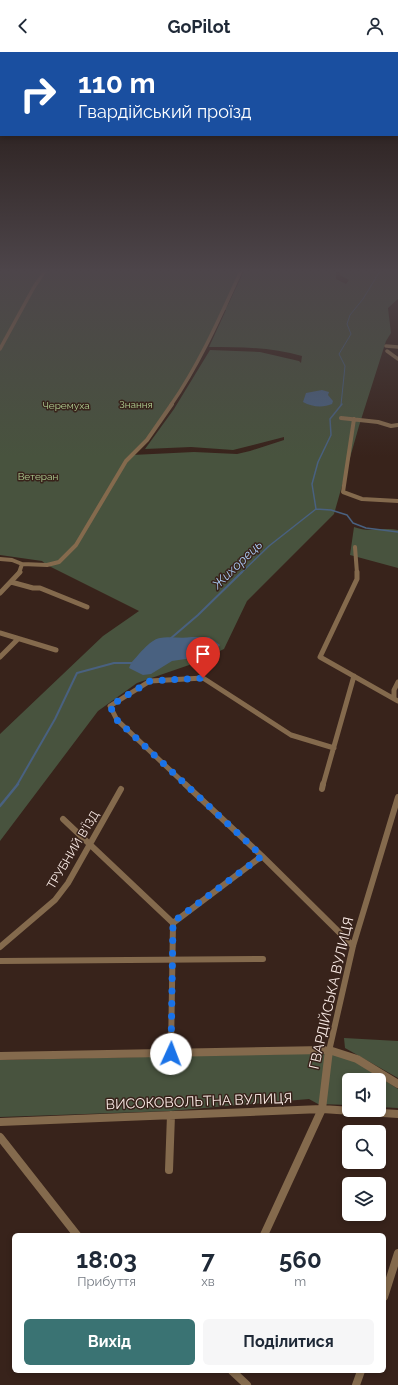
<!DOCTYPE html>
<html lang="uk">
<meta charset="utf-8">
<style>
:root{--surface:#fff;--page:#f6f6f7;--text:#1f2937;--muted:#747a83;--accent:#3a7373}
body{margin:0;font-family:Raleway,sans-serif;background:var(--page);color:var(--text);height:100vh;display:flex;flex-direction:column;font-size:15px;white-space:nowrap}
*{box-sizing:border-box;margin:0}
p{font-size:13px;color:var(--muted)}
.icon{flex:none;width:22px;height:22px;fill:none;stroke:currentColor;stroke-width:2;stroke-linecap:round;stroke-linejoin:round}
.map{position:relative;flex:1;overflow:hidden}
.sheet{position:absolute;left:12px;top:1181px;width:374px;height:140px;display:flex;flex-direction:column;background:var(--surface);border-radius:6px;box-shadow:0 2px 6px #0003}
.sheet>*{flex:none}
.hud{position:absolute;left:0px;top:0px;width:398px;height:84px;box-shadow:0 2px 6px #0003;background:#1a4fa0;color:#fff;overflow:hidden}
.tools{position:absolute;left:342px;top:1021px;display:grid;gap:8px}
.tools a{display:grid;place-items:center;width:44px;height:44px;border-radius:6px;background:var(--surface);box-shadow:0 2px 6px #0003;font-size:20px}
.pin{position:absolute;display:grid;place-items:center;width:34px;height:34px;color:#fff;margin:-41px -17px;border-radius:50% 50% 50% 0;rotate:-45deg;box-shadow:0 0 4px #0007}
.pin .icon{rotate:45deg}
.me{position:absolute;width:44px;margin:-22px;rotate:2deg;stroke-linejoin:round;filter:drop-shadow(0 0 3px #0008)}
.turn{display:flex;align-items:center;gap:14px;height:84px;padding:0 12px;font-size:18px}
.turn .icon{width:52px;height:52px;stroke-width:2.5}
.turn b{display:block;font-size:28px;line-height:34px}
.eta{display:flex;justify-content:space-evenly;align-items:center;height:68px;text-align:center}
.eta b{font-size:24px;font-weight:700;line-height:28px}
.action{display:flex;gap:8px;margin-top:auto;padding:8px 12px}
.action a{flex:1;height:46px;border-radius:6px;background:var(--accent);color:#fff;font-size:16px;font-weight:700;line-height:46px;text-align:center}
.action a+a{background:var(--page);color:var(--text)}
header{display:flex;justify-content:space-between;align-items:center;height:52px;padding:0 12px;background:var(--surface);font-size:18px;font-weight:700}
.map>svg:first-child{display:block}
.green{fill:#48533e;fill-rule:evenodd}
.water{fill:#496180}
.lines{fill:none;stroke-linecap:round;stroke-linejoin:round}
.stream-far3{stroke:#496180;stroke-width:1}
.stream-far2{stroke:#496180;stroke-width:1.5}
.stream-far1{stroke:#496180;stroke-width:2}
.stream{stroke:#496180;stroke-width:2.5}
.minor-far4{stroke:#846a4d;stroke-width:3.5}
.minor-far3{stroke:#846a4d;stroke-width:4}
.minor-far2{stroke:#846a4d;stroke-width:5}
.minor-far1{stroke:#846a4d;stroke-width:6}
.minor{stroke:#846a4d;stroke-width:8}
.route{stroke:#1a73e8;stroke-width:7;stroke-dasharray:0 12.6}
.labels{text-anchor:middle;stroke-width:3;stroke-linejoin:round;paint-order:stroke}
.far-park-label{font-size:10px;fill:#b0d093;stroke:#38231b}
.street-label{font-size:12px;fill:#fcede8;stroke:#38231b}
.water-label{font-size:13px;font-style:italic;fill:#abccf7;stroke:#38231b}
.near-street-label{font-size:14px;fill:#fcede8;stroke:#38231b}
</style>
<header><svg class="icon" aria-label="back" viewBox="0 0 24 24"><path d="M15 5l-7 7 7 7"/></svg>GoPilot<svg class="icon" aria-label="person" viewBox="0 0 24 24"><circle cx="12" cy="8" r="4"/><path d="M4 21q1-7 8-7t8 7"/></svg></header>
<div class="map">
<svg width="398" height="1333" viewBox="0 0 398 1333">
<rect width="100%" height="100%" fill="#38231b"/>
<!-- green -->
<path class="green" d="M0 219H241L226 257 244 219H336V227L346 232 349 228 340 223V219H398V247L388 256 391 281 386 289 359 374 334 462 247 549 224 597 192 612 137 631 98 659 0 789V682L103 584 139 559 47 513 42 509 0 503ZM222 258H226L209 295C240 295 272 295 302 304L301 311 299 309 260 300 210 298 174 357 145 397 191 395 233 398 284 385V388L250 399 237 402 194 400 132 403 151 381 190 326Z
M354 475C369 481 383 475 398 478V516L350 503Z
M344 986 398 989V1026L345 996Z
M331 1001 356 1010 398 1037V1056L379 1055V1028H349V1053L318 1052 309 1047 170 1059 0 1065V1008Z"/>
<!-- water -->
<path class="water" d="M322 338 329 340 328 343 333 349 332 352C323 356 312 355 303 350L306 341Z
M192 585H209L220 593 212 603 172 609 151 622 143 623 129 616 131 611C138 604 149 588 160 586 169 584 181 587 192 585Z"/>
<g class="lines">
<!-- stream-far3 -->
<path class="stream-far3" d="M341 353 345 314 339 302 351 282 347 272 350 263 363 247 380 219"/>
<!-- stream-far2 -->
<path class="stream-far2" d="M316 457 331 458 347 463 353 471 366 476 398 480
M241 521 269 494 316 457 312 432 318 410 331 383 330 367 342 352"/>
<!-- stream-far1 -->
<path class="stream-far1" d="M170 587 198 563 242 520
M17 733 55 667 77 621 114 611H132"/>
<!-- stream -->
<path class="stream" d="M0 754 18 732"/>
<!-- minor-far4 -->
<path class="minor-far4" d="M386 294 398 295
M0 297 34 235 45 219
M387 299 398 307
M171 353C200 311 220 265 241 219"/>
<!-- minor-far3 -->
<path class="minor-far3" d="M341 366 378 370 391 374 398 373
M354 367 343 440 362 447 398 449
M355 495 357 521
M0 507 12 508 22 512 19 521
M22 512 47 513 59 510 76 493 126 409 147 388 172 352"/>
<!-- minor-far2 -->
<path class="minor-far2" d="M357 520V527L320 605 398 649
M11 530 33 536H40L87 555
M0 541 20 520
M0 581 56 598
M0 605 18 587
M394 646V638L398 630
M186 733 117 668 110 654 150 629 203 626 291 683 334 696
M323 733 354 624"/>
<!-- minor-far1 -->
<path class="minor-far1" d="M185 732 262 804 353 894
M322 737 323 732
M63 767 173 871
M0 895 55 848 68 831 121 737
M0 909 263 907
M171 999 173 871 262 804
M269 999H332
M329 999 353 894 398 745"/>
<!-- minor -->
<path class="minor" d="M329 998 357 1007 398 1032
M171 1001V998
M0 1004 324 998
M0 1070 322 1057 398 1062
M0 1085 77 1183
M169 1118 171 1063
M264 1183 322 1057 329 998
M384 1245 398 1201
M232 1319 247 1333
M356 1333 361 1319"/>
</g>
<!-- sky -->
<linearGradient id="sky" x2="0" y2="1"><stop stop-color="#1f130f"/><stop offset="0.54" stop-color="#4d454a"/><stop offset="1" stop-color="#4d454a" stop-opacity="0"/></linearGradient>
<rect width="398" height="405" fill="url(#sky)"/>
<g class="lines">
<!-- route -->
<path class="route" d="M171 1002 173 870 262 804 117 668 110 654 150 629 203 626"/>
</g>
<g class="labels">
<!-- far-park labels -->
<g class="far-park-label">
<text x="136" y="356">Знання</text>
<text x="66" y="357">Черемуха</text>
<text x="38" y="428">Ветеран</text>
</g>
<!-- street labels -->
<g class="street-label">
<text transform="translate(73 798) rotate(-59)" y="4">ТРУБНИЙ В’ЇЗД</text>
</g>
<!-- water labels -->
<g class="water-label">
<text transform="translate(237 512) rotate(-44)" y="5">Жихорець</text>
</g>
<!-- near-street labels -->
<g class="near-street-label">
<text transform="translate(331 941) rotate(-77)" y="5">ГВАРДІЙСЬКА ВУЛИЦЯ</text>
<text transform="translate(199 1049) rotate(-2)" y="5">ВИСОКОВОЛЬТНА ВУЛИЦЯ</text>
</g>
</g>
</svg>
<div class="tools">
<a><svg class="icon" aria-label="sound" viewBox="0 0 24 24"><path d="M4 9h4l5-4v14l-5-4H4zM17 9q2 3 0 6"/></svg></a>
<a><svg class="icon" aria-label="search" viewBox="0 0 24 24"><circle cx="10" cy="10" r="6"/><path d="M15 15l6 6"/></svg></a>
<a><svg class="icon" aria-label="layers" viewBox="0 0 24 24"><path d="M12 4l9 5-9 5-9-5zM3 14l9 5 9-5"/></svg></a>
</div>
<div class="pin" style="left:203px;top:626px;background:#d93025"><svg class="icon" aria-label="arrive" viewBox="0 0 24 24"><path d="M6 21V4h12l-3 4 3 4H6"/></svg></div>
<svg class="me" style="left:171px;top:1002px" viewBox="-20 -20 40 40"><circle r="19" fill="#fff"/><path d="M0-13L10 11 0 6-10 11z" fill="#1a73e8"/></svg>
<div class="hud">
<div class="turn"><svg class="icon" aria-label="right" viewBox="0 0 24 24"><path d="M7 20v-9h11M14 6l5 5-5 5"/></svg><div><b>110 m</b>Гвардійський проїзд</div></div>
</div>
<section class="sheet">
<div class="eta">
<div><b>18:03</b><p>Прибуття</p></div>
<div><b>7</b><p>хв</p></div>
<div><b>560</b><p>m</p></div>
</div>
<div class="action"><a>Вихід</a><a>Поділитися</a></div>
</section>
</div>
